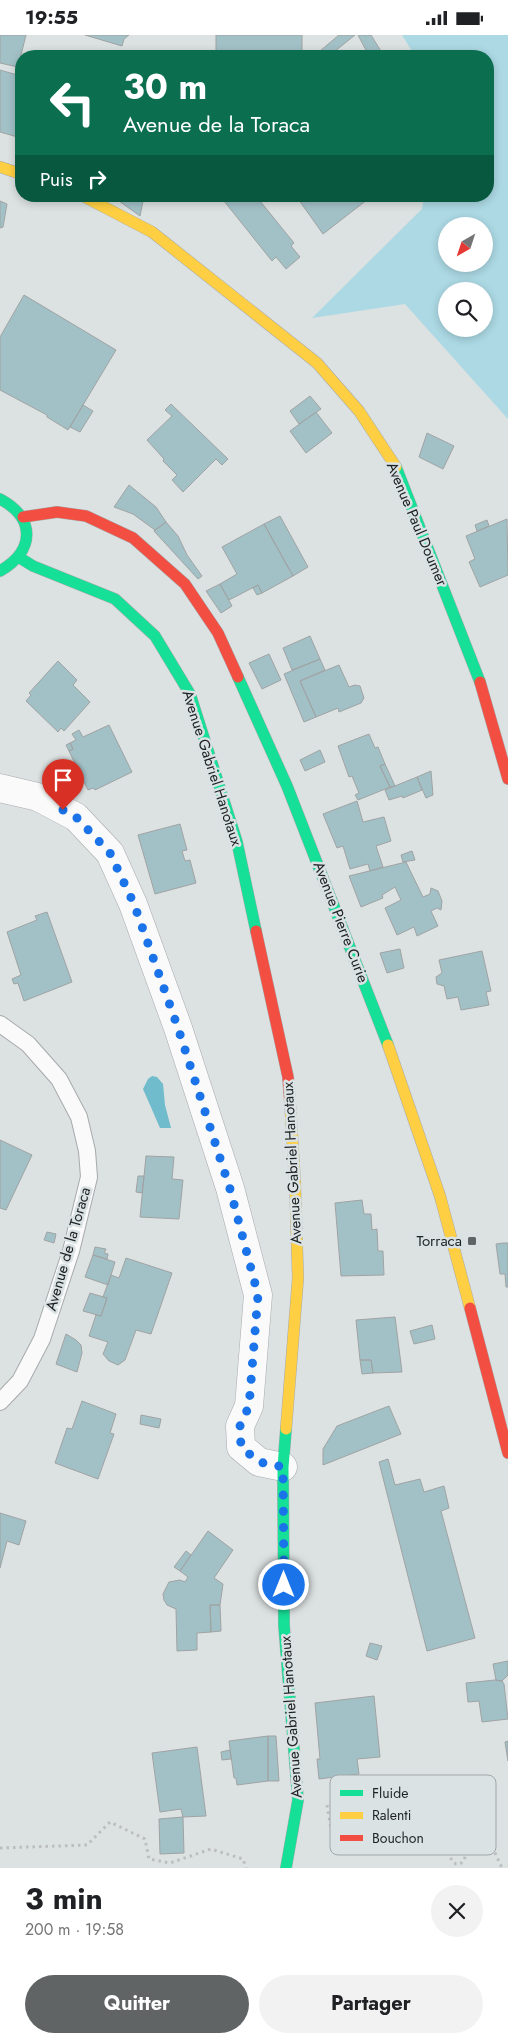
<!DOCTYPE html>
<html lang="fr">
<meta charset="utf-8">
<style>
:root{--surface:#fff;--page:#f2f2f2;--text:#202124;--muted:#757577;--accent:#606465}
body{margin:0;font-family:Jost,sans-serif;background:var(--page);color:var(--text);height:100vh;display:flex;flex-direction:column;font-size:19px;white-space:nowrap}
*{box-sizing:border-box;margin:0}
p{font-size:16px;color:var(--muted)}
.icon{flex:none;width:28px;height:28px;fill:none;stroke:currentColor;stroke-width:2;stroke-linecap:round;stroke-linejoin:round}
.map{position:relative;height:1833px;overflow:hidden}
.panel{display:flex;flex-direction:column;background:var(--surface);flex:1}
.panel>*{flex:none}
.top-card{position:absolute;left:15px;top:15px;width:479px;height:152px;border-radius:20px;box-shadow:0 2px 8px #0003;background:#0b6e4f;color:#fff;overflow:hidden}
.needle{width:32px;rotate:219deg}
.buttons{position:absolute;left:438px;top:182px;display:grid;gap:10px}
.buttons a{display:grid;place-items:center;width:55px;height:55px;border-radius:50%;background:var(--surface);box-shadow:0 2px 8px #0003;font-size:25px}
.pin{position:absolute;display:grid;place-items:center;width:42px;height:42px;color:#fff;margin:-51px -21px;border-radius:50% 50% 50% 0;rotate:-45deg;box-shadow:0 0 5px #0007}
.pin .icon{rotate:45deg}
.me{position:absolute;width:55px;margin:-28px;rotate:0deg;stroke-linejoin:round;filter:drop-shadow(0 0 4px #0008)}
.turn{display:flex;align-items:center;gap:18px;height:105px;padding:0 25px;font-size:22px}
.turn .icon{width:65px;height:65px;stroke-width:2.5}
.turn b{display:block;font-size:35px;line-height:42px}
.then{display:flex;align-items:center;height:48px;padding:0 25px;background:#0003;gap:10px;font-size:19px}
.round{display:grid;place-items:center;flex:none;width:52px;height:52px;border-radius:26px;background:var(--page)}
.headline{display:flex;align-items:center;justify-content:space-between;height:85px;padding:0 25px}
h1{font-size:30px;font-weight:700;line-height:38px}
.cta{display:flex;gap:10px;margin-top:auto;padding:10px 25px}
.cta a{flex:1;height:58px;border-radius:30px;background:var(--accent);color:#fff;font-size:20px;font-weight:700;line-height:58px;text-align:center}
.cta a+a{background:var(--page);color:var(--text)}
.status{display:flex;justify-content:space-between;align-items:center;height:35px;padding:0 25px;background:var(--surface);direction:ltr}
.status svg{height:14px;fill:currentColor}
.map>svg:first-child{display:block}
.green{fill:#acd9e4;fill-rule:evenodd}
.water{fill:#70bbcc}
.building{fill:#a2c1c7;stroke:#a0a3a3}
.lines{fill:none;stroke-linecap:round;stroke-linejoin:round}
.lane-casing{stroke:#a7aaab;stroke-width:18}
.street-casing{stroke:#a7aaab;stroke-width:29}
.fast-casing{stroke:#a7aaab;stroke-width:12}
.slow-casing{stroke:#a7aaab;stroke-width:12}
.jam-casing{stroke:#a7aaab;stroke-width:12}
.path{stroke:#bcbebe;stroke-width:3;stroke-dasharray:2.5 4;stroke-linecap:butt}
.lane{stroke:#fafafb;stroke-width:16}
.street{stroke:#fafafb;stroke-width:28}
.fast{stroke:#16e098;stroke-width:11}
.slow{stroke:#ffcf43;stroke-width:11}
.jam{stroke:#f24e42;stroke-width:11}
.route{stroke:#1a73e8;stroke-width:9;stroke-dasharray:0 16.2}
.poi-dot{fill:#606465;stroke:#dae2e4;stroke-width:2}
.labels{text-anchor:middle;stroke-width:5;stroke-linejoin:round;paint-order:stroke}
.street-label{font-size:15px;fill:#1e2121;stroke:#dae2e4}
.poi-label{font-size:15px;fill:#1e2121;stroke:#dae2e4;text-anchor:end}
.key{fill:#dae2e4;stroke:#a2a8aa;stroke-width:1}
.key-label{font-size:14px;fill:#1e2121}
</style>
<div class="status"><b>19:55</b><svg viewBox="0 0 49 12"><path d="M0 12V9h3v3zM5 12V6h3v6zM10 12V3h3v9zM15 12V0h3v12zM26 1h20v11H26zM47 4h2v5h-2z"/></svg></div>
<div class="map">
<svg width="508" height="1833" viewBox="0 0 508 1833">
<rect width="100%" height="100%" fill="#dce1e2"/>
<!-- green -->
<path class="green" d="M402 0H508V384L405 269 312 283 422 174 424 161H488V21H415ZM446 191H484V229H446ZM446 256H484V294H446Z"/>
<!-- water -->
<path class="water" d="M152 1041 157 1042 163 1049 165 1070 171 1093H160L143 1054 148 1044Z"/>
<!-- building -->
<path class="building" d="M0 0H26L18 32 0 28Z
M85 0H129L124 4 122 11Z
M216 0H302V21H216Z
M339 0H355L329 21H314Z
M358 0H371L384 21H369Z
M0 35 21 41V103L0 97Z
M112 161H144L140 181Z
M220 161H256L294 208 291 211 300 222 286 234 276 222 272 226Z
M296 161H372L323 199Z
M0 166 7 169 3 192 0 193Z
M24 260 116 315 68 395 47 382V380L0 355V302Z
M310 361 321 374 299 389 290 376Z
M171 369 228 424 222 430 216 424 183 457 172 445 177 440 163 426 164 424 147 405 172 381 165 375Z
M83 370 93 376 80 397 70 392Z
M316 377 332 398 306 418 290 396Z
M427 398 454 411 443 434 419 422Z
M129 450 156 472 166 487 155 495 133 479 114 472Z
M280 481 308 532 293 541 264 489Z
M507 484 508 540 480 552 469 527 475 524 466 501Z
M487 485 489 491 477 496 475 490Z
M166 487 178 501 187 520 202 541 198 544 154 496Z
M264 489 293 541 262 558 258 550 229 565 220 549 237 539 222 512Z
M220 549 232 571 221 578 206 556Z
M258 550 262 558 257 560 253 553Z
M310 601 320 624 292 635 283 613Z
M269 619 281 645 262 654 249 628Z
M320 624 325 635 300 646 316 682 304 687 284 639Z
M58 626 77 645 73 650 90 667 64 696 61 693 58 697 26 666 31 660 29 658Z
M339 630 349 652 355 650 360 651 364 663 361 668 339 677 338 673 316 682 300 646Z
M109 690 132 737 95 755 93 753 88 755 69 716 73 714 70 708 76 705 72 699 79 695 83 702Z
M369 699 375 713 378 712 385 729 380 731 390 752 358 765 355 760 359 758 352 741 349 742 338 711Z
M70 708 73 714 69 716 66 710Z
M320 715 325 727 305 736 300 725Z
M385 729 395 751 390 752 380 731Z
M431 736 433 760 426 763 417 742Z
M417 742 422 755 403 763 402 761 389 765 385 755Z
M357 766 363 787 384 782 391 806 376 811 383 832 370 836 368 829 350 834 343 811 337 813 323 779Z
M180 789 187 815 182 816 185 826 190 825 196 848 155 859 138 800Z
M412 816 415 825 403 827 401 820Z
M406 827 423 862 430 859 431 853 438 856 442 866 441 875 437 873 431 876 438 891 417 901 414 892 397 900 385 873 401 865 395 852 382 860 383 863 361 872 349 841Z
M47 877 72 947 24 966 18 948 14 949 12 944 21 940 7 897 37 885 35 881Z
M400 914 404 933 387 938 380 918Z
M482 916 491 956 486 957 489 970 461 975 458 962 447 964 444 951 437 949 436 942 442 938 439 925Z
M0 1105 32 1120 6 1175 0 1173Z
M146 1121 174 1122 172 1144 183 1145 179 1184 140 1182Z
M138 1141H144L142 1158 136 1157Z
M362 1165 364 1179H371L372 1195 377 1194 378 1216H383L384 1240 341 1241 335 1168Z
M47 1197 56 1199 54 1208 44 1205Z
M503 1208H508V1252H506L505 1239H500L496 1209Z
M95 1212 106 1214 104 1218 108 1219 107 1224 93 1220Z
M93 1220 115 1227 108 1250 85 1242Z
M126 1223 172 1238 151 1299 136 1295 125 1325 118 1330 109 1326 103 1319 108 1307 89 1301 96 1280 101 1281 107 1263 103 1262 111 1240 119 1243Z
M90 1258 107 1263 101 1281 83 1276Z
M395 1282 402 1337 373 1338 371 1325H360L356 1285Z
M432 1290 435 1304 414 1309 410 1296Z
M66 1299 76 1305 81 1310 82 1318 77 1337 56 1329Z
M360 1325H371L373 1338 362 1339Z
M82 1366 116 1379 110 1398 114 1399 98 1444 55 1428 67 1393 72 1394Z
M389 1371 401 1399 323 1430V1414L337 1391Z
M141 1380 161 1384 159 1393 140 1389Z
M388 1424 395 1450 420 1444 424 1457 444 1451 449 1473 441 1476 475 1603 427 1616 379 1427Z
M0 1478 26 1486 19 1510 7 1506 0 1533Z
M208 1496 233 1515 214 1543 223 1549 220 1570H210L211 1597 197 1598V1615L177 1616 176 1574 167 1570 164 1565 163 1559 169 1547 180 1545 185 1547 188 1542 180 1536Z
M186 1516 191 1520 180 1536 174 1532Z
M210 1570H220L221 1596 211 1597Z
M370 1608 382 1611 377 1625 366 1621Z
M508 1626V1640L502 1646 496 1645 493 1629Z
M495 1645 502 1646 504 1649 508 1684 482 1687 479 1666 468 1667 466 1648Z
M374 1661 380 1722 357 1724 359 1739 319 1744 317 1724H320L315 1668Z
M268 1701H276L279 1746H268Z
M268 1701V1746L237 1750 236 1743H234L229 1706Z
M508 1706V1726L505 1707Z
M197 1712 206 1781 183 1782 181 1774 160 1777 152 1718Z
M230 1715 231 1724 222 1725 221 1717Z
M183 1782 184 1818 160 1819 159 1784Z"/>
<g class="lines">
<defs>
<path id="lane" d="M0 989 28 1009 59 1044 79 1082 87 1116 89 1142 71 1216 42 1304 20 1346 0 1367"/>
<path id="street" d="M0 753 38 762 76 782 110 818 133 869 178 993 230 1153 258 1260 249 1371 240 1391 241 1412 259 1427 283 1432"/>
<path id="fast" d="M396 432 480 647
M0 464C36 483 35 516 0 536
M20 523 33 531 115 564 155 601 190 659 237 807 256 896
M238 642 287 751 388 1010
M286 1833 298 1765 284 1590 283 1432 286 1394"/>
<path id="slow" d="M0 132 21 139
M83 161 152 197 317 328 359 376 396 432
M388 1010 440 1161 470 1273
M286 1394 298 1243 295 1147 290 1067"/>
<path id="jam" d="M23 482 57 477 86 481 133 503 185 549 218 598 238 642
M480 647 508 744
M256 896 288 1042 290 1067
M470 1273 508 1418"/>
</defs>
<!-- lane casing -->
<use href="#lane" class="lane-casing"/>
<!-- street casing -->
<use href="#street" class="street-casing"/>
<!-- fast casing -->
<use href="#fast" class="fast-casing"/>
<!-- slow casing -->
<use href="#slow" class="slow-casing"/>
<!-- jam casing -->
<use href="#jam" class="jam-casing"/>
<!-- path -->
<path class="path" d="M327 1770 331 1794 334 1796 337 1794 342 1760 344 1758 350 1759 371 1806 374 1809 378 1810 391 1774 396 1771 399 1772 411 1812 419 1816 422 1813 425 1777 432 1775 452 1826 456 1829H460L464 1826 474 1784 479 1783 502 1833
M0 1813 87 1810 110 1787 145 1804 149 1824 170 1828 211 1814 243 1824 246 1833"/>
<!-- lane -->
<use href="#lane" class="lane"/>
<!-- street -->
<use href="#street" class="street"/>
<!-- fast -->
<use href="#fast" class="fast"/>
<!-- slow -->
<use href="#slow" class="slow"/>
<!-- jam -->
<use href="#jam" class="jam"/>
</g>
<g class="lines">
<!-- route -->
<path class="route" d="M63 775 76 782 110 818 134 869 178 993 230 1154 258 1260 249 1371 240 1391 241 1412 259 1427 283 1432 284 1550"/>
</g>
<!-- markers -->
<rect class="poi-dot" x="467" y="1201" width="10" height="10" rx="2.5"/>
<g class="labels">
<!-- street labels -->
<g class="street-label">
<text transform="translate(417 489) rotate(67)" y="5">Avenue Paul Doumer</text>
<text transform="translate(212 733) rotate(72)" y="5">Avenue Gabriel Hanotaux</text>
<text transform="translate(341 887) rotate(69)" y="5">Avenue Pierre Curie</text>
<text transform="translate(292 1128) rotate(-93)" y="5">Avenue Gabriel Hanotaux</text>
<text transform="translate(68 1214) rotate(-74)" y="5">Avenue de la Toraca</text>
<text transform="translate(291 1682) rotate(-94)" y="5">Avenue Gabriel Hanotaux</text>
</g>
<!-- poi labels -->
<g class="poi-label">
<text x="462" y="1211">Torraca</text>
</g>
</g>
<!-- legend -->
<rect x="330" y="1740" width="166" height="80" rx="8" class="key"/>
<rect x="340" y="1755" width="23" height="6" fill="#16e098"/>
<rect x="340" y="1777" width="23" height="7" fill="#ffcf43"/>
<rect x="340" y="1800" width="23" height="6" fill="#f24e42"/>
<g class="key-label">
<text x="372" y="1763">Fluide</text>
<text x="372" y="1785">Ralenti</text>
<text x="372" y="1808">Bouchon</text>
</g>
</svg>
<div class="buttons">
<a><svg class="needle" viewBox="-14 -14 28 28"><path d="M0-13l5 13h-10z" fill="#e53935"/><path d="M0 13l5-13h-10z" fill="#757577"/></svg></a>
<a><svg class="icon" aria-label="search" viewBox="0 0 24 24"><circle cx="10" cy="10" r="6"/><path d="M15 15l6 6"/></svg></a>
</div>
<div class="pin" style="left:63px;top:775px;background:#d93025"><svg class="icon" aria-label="arrive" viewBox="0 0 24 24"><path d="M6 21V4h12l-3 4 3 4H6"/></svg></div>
<svg class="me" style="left:284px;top:1550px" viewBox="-20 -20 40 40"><circle r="17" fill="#1a73e8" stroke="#fff" stroke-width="3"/><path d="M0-11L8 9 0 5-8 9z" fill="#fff"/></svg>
<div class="top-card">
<div class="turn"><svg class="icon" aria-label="left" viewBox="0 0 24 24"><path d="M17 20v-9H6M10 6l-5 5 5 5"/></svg><div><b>30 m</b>Avenue de la Toraca</div></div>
<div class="then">Puis<svg class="icon" aria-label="right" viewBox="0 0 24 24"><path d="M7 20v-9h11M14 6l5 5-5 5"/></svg></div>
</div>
</div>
<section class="panel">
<div class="headline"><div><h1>3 min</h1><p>200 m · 19:58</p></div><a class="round"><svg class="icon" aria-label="close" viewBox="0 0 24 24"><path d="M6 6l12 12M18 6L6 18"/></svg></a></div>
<div class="cta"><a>Quitter</a><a>Partager</a></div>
</section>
